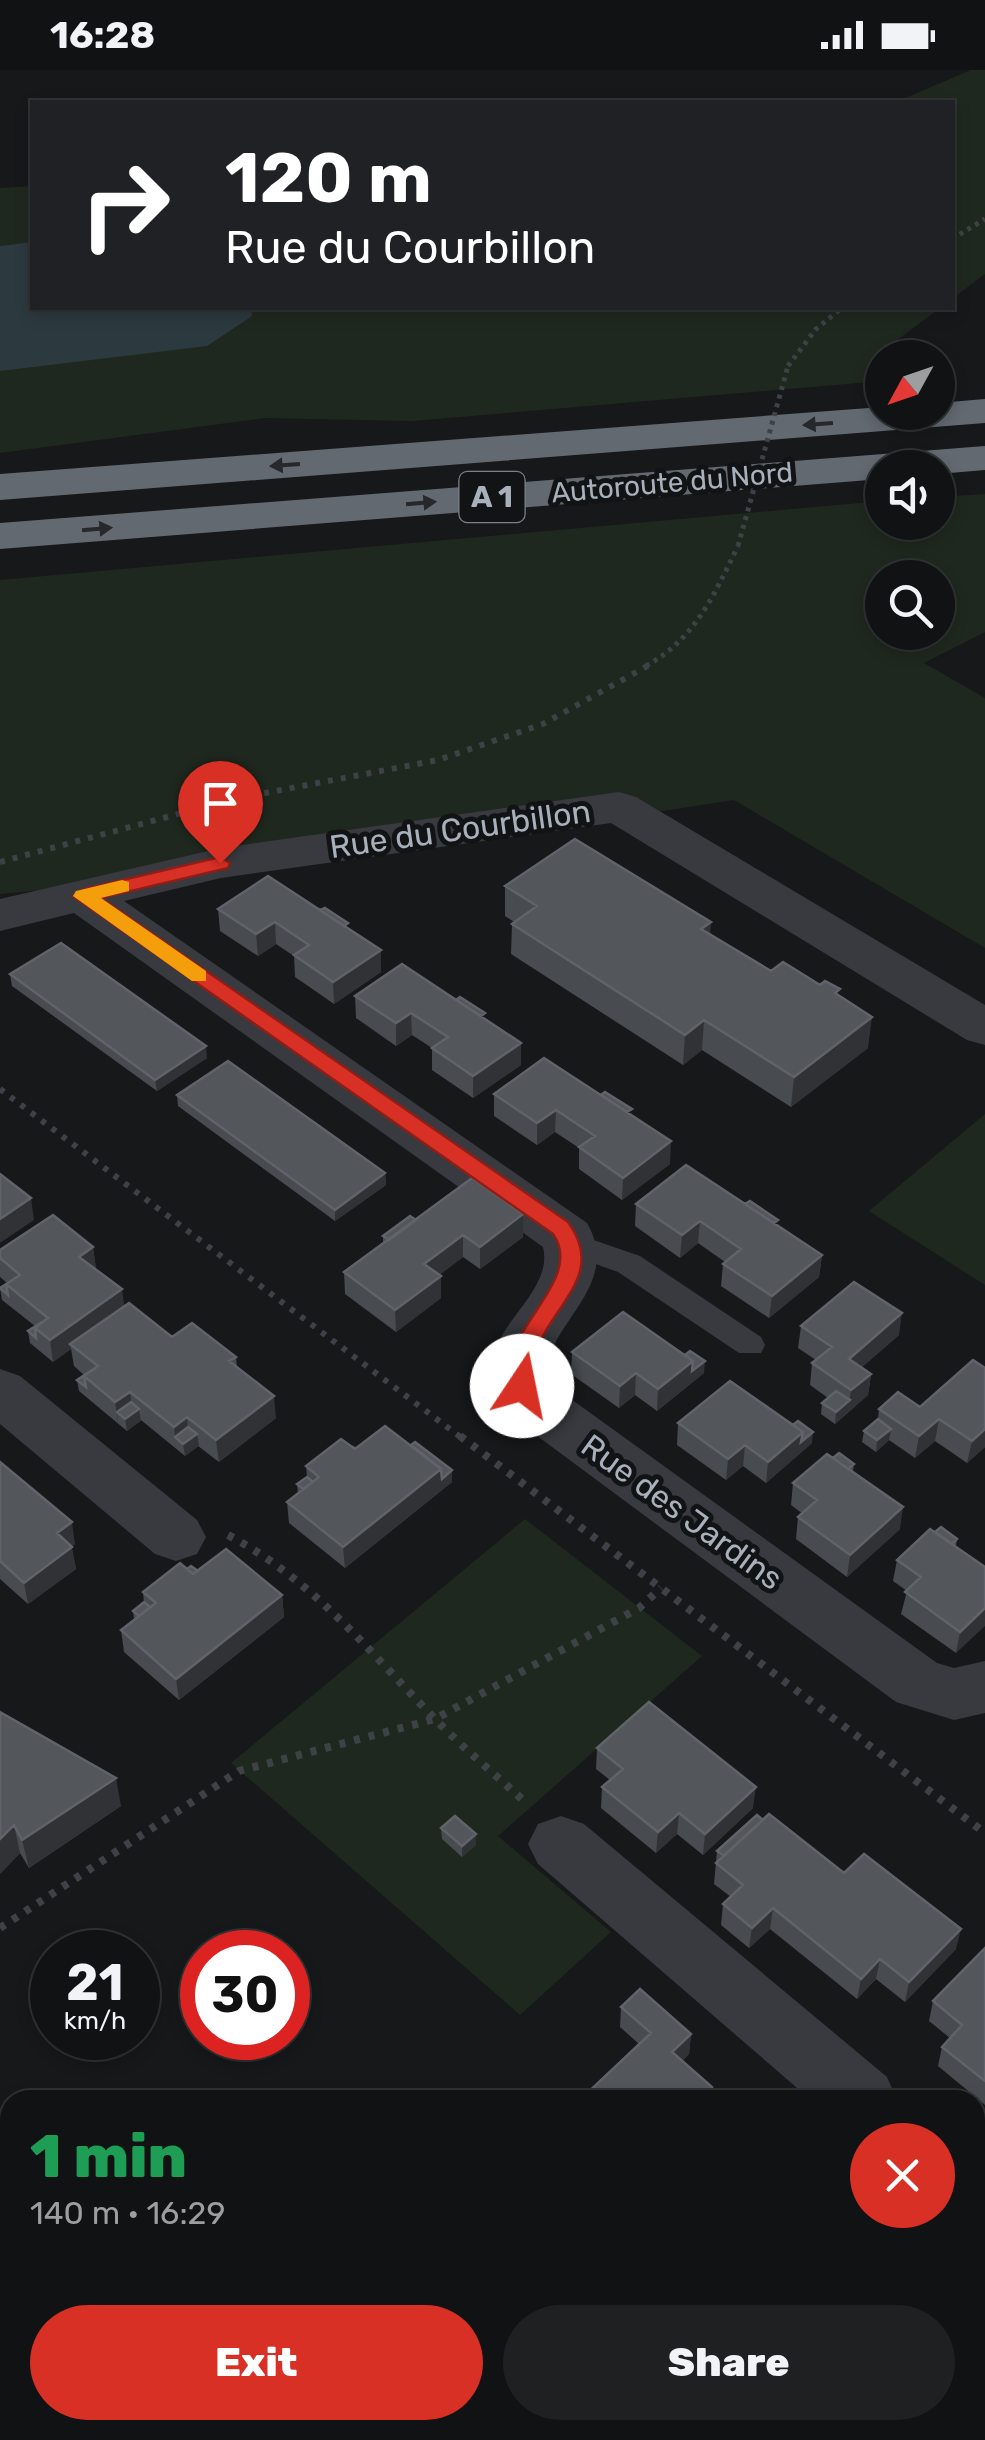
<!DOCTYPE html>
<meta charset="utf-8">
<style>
:root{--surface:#111214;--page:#1e2022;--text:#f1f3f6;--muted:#9c9ea0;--line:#303234;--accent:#d93025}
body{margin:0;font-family:Rubik,sans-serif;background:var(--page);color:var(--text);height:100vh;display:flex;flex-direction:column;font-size:38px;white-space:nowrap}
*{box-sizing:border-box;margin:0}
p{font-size:32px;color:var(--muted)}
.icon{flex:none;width:55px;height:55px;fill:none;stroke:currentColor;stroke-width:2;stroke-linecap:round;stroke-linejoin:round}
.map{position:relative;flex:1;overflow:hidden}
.details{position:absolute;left:0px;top:2020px;width:985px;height:350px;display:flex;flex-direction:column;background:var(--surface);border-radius:30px 30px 0 0;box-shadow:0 5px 15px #0003,0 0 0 2px var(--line)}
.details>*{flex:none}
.top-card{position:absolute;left:30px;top:30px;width:925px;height:210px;border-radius:0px;box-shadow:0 5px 15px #0003,0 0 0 2px var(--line);background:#202124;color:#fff;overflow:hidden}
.needle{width:65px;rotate:230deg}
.tools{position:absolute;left:865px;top:270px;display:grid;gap:20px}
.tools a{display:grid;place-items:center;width:90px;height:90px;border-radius:50%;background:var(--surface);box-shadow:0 5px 15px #0003,0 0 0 2px var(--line);font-size:50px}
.speed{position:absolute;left:30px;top:1860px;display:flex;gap:20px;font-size:50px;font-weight:700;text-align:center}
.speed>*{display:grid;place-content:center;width:130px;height:130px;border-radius:50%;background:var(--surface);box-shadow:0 5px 15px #0003,0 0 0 2px var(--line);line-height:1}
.speed small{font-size:25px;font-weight:400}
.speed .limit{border:15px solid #d22;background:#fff;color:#111}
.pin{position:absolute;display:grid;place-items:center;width:85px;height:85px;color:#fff;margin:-102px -42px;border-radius:50% 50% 50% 0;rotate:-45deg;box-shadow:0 0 10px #0007}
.pin .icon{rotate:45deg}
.me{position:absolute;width:110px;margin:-55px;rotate:11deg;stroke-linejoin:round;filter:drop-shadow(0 0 8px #0008)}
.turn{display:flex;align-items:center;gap:35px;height:210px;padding:0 30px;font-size:45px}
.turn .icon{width:130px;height:130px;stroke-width:2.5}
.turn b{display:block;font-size:70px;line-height:85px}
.round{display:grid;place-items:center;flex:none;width:105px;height:105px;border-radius:52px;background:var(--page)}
.headline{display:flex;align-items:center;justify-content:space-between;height:170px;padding:0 30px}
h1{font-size:60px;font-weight:800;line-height:75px;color:#1e9e55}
.primary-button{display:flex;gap:20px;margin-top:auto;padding:20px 30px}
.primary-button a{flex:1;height:115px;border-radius:60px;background:var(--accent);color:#fff;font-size:40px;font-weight:800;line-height:115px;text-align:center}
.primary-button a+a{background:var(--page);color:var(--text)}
.status{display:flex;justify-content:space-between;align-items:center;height:70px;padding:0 50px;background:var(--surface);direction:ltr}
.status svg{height:28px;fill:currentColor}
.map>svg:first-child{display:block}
.green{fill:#1f281f;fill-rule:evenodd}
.water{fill:#2c393f}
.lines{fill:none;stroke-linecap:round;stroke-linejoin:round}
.path-far2{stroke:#3e4146;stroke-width:5;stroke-dasharray:4 5;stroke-linecap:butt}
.path-far1{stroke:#3e4146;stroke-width:6;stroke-dasharray:5 8;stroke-linecap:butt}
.path{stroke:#3e4146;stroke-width:8;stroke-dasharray:6 9;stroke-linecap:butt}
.service{fill:#383a3f;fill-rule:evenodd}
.minor{fill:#383a3f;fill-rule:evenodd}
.motorway{fill:#636971;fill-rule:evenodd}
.path-bridge{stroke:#3e4146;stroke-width:5;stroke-dasharray:4 5;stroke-linecap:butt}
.wall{fill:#484b4f}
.shaded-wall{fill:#303235}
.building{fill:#53565b;stroke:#60646a;stroke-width:2.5}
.oneway{fill:#26282c}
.route{fill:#d93025;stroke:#8d1f18;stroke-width:2.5}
.slow{fill:#f59e0b}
.labels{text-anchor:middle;stroke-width:10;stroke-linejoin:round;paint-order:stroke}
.far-street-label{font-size:28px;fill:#a8b0bb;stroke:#121315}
.shield{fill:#121315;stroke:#7b8189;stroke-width:2.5}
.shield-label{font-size:30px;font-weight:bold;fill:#a8b0bb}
.street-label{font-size:32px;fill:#a8b0bb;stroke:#121315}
</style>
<div class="status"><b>16:28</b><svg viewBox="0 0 49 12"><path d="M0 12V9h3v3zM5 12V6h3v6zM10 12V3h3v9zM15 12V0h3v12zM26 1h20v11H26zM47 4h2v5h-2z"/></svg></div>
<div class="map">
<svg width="985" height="2370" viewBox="0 0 985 2370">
<rect width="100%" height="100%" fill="#17181a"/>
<!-- green -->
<path class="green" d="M971 0H985V204L953 228 952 32H896Z
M32 116V238H940L884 280 882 311 412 351 266 348 0 383V118Z
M985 424V562L924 593 985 628V878L734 730 325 793 0 824V510L882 431V452H938V427ZM882 508H938V562H882Z
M985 1044V1215L869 1141Z
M525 1449 702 1586 498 1766 611 1862 520 1945 231 1693Z"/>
<!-- water -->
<path class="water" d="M32 172V238H251L252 246 207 276 0 301V176Z"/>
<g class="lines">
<!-- path-far2 -->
<path class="path-far2" d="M952 169 985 149
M788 296 816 259 842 238
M646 596C695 569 714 525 738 476"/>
<!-- path-far1 -->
<path class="path-far1" d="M0 792 234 729 438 690 543 654 651 594
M0 1019 463 1369"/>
<!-- path -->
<path class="path" d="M460 1366 985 1763
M228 1465C313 1510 369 1581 435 1649 464 1679 496 1705 526 1733
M0 1858 239 1701 435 1649 639 1538 661 1518"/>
<!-- service -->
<path class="service" d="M573 1163 640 1186 761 1267 765 1275 761 1283H739L618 1202 562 1182 558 1174 562 1166Z"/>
<!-- minor -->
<path class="minor" d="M619 722 636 727 985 935V975L967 970 611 753 221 808 124 831 587 1153C628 1223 526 1264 553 1316L937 1593 954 1598 985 1591V1643L954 1650 896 1632 513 1348C507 1337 497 1325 493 1313 477 1262 555 1226 543 1177L74 843 0 861V829L221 778Z
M0 1299 20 1306 197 1450 206 1467 197 1484 176 1491 155 1484 0 1354Z
M561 1746 584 1754 887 2007 897 2030H811L538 1794 528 1774 538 1754Z
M975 2092 985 2096V2168L975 2164Z
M379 2360H461L457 2370H375Z"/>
<!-- motorway -->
<path class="motorway" d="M985 329V353L0 430V404L882 337V342H938V333Z
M985 376V400L938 404V398H882V409L0 479V453Z"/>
<!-- path-bridge -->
<path class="path-bridge" d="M738 476 788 296"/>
</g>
<!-- wall -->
<path class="wall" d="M505 816 710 864 771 901 839 926 868 978 791 1037 702 980 683 995 511 884 512 854 514 852 505 846Z
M218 839 349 859 381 880V902L334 934 295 907 294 886 276 874 258 886 220 861Z
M10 904 207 988 157 1021 12 916Z
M355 926 485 949 521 973V995L473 1028 432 1000V978L412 965 396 976 356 948Z
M494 1024 631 1045 670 1094 622 1130 579 1099V1078L555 1062 537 1075 494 1046Z
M177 1025 385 1103 386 1115 335 1151 178 1036Z
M636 1134 778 1156 822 1185 819 1207 769 1248 721 1216 723 1194 725 1192 698 1173 680 1188 635 1156Z
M523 1144V1167L480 1199 463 1187 439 1205 441 1228 396 1262 345 1224 344 1202 383 1173V1166L416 1150Z
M93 1177 96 1199 124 1236 172 1267 236 1287 237 1297 276 1348 219 1392 198 1376 185 1386 141 1350 127 1361 79 1321 77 1310 84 1305 74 1296 71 1279 53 1292 30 1273 28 1261 35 1256 2 1230 0 1218 7 1213 0 1207V1180Z
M801 1256 899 1265 862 1297 871 1304 868 1325 835 1354 821 1344 822 1333 828 1328 810 1315 812 1293 816 1290 798 1278Z
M572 1282 704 1303 657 1341 635 1325 619 1338 571 1304Z
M920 1337 985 1377 967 1393 935 1371 915 1388 889 1370 876 1382 862 1372 864 1361 878 1349 879 1339Z
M678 1353 812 1373 766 1413 743 1396 726 1410 677 1375Z
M348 1374 452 1412 345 1498 289 1453 287 1432 298 1424 297 1414 307 1407 306 1396Z
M833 1388 854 1394 853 1402 900 1459 847 1507 796 1469 798 1447 803 1444 791 1435 793 1413Z
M0 1392 75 1474 71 1476 76 1499 28 1534 0 1509Z
M935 1462 957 1469 956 1477 985 1497 956 1583 901 1544 907 1521 893 1511 897 1490Z
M187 1499 282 1525 284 1547 179 1630 124 1582 121 1560 134 1550 133 1541 144 1533 143 1522Z
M0 1642 121 1736 29 1798 20 1783 0 1804Z
M597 1678 753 1738 703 1785 677 1764 656 1783 601 1738 602 1717 610 1710 596 1699Z
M763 1750 844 1803 956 1879 905 1932 876 1909 857 1929 770 1859 749 1878 721 1855 723 1834 731 1827 714 1814 717 1781Z
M441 1758 476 1775 462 1787 442 1769Z
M985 1878V2035L938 1996 942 1977 950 1968 929 1951 933 1931Z
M621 1937 691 1964 689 1984 682 1991 639 1974 620 1957Z
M138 2360H339L329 2370H141Z
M571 2360H780V2363L774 2370H572L570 2368Z"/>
<!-- shaded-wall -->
<path class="shaded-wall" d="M275 852 276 874 258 886 256 864Z
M711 852 709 882 701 859Z
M381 880V902L334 934 333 912Z
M411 943 412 965 396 976V953Z
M872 947 868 978 791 1037 794 1007Z
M704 950 702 980 683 995 685 965Z
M521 973V995L473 1028V1006Z
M206 976 207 988 157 1021 155 1010Z
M556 1040 555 1062 537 1075V1053Z
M671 1071 670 1094 622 1130 623 1108Z
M385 1103 386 1115 335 1151V1140Z
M31 1128 34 1150 0 1173V1149Z
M523 1144V1167L480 1199V1177Z
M700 1151 698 1173 680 1188 682 1165Z
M463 1165V1187L424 1216V1194Z
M93 1177 96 1199 79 1187Z
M822 1185 819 1207 769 1248 772 1226Z
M441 1206V1228L396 1262 395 1240Z
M122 1219 125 1241 70 1274 71 1279 53 1292 50 1270Z
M902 1243 899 1265 846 1311 849 1289Z
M693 1291H705L704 1303 657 1341 658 1319Z
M636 1303 635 1325 619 1338 620 1316Z
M871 1304 868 1325 848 1342 851 1320Z
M130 1322 133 1343 117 1342 118 1354 115 1332Z
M274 1326 276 1348 219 1392 216 1370Z
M850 1330 848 1342 835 1354 836 1342Z
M139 1339 141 1351 127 1361 125 1349Z
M187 1347 189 1369 175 1367 176 1379 174 1357Z
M939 1349 935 1371 915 1388 919 1366Z
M891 1359 889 1370 876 1382 877 1370Z
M985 1359V1377L967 1393 972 1371Z
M803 1362H813L812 1373 766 1413 768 1392Z
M197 1364 199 1376 185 1386 183 1374Z
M745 1375 743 1396 726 1410 728 1389Z
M441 1399 452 1400V1412L345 1498 343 1477Z
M903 1437 900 1459 847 1507 850 1485Z
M72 1452 75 1474 60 1485 57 1463Z
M72 1477 76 1499 28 1534 24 1513Z
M282 1525 284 1547 179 1630 176 1609Z
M985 1538V1556L956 1583 960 1562Z
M116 1708 121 1736 29 1798 22 1770Z
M756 1717 753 1738 703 1785 705 1764Z
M679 1743 677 1764 656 1783 658 1762Z
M14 1755 20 1783 0 1804V1769Z
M476 1764V1775L462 1787V1776Z
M773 1838 770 1859 749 1878 752 1858Z
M961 1859 956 1879 905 1932 909 1912Z
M880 1889 876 1909 857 1929 861 1909Z
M691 1964 689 1984 670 2002 672 1982Z
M712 2017 711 2030H699Z
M319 2360H339L329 2370H309Z
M770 2360H780V2363L774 2370H761Z
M235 2362 236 2370H226Z"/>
<!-- building -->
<path class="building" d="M575 769 711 852 701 859 771 901 783 892 820 915 825 911 840 919 835 923 872 947 794 1007 704 950 685 965 512 854 537 836 505 816Z
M268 806 381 880 333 912 294 885 309 875 275 852 256 864 218 839Z
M325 838 348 853 344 856 320 840Z
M61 873 206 976 155 1010 10 904Z
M402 894 521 973 473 1006 432 978 448 967 411 943 396 953 355 926Z
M460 927 485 943 481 946 456 930Z
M544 988 671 1071 623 1108 579 1077 595 1066 556 1040 537 1053 494 1024Z
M228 991 385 1103 335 1140 177 1025Z
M605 1022 632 1039 627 1042 601 1025Z
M686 1095 822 1185 772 1226 723 1194 741 1179 700 1151 682 1165 636 1134Z
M0 1104 31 1128 0 1149Z
M472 1108 523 1144 480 1177 463 1165 424 1194 441 1206 395 1240 344 1202Z
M750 1131 778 1150 774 1153 745 1134Z
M53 1145 93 1177 79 1187 122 1219 50 1270 35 1258 48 1248 6 1214 20 1205 0 1188V1180Z
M410 1146 416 1150 389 1170 383 1166Z
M14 1209 6 1214 8 1225 0 1218Z
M854 1212 902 1243 849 1289 871 1304 851 1320 812 1293 832 1277 801 1256Z
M129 1233 172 1267 192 1253 236 1287 229 1291 274 1326 216 1370 187 1347 174 1357 130 1322 115 1332 84 1306 98 1296 70 1274Z
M623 1242 693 1291 658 1319 636 1303 620 1316 572 1282Z
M42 1252 35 1258 36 1268 28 1261Z
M690 1281 705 1291 692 1301 693 1291 685 1285Z
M973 1290 985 1298V1359L972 1371 939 1349 919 1366 879 1339 898 1322 920 1337Z
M92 1300H93L84 1306 86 1317 77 1310Z
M730 1311 803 1362 768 1392 745 1375 728 1389 678 1353Z
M836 1321 850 1330 836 1342 822 1333Z
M131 1332 139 1339 125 1349 117 1342Z
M878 1349 891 1359 877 1370 864 1361Z
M798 1351 813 1362 801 1372 803 1362 793 1355Z
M385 1356 441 1399 343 1477 287 1432 319 1407 306 1396 341 1369 355 1379Z
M188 1357 197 1364 183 1374 175 1367Z
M415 1372 452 1400 442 1409 441 1399 411 1375Z
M839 1383 854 1394 848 1399 833 1388Z
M827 1384 903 1437 850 1485 798 1447 817 1430 793 1413Z
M0 1392 72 1452 57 1463 72 1477 24 1513 0 1491Z
M307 1407 313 1412 303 1419 297 1414Z
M941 1457 957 1469 952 1474 935 1462Z
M930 1459 985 1497V1538L960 1562 905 1522 921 1507 897 1490Z
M226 1479 282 1525 176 1609 121 1560 156 1533 143 1522 180 1493 193 1504Z
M191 1496 198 1501 193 1504 187 1499Z
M144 1532 150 1537 139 1546 133 1541Z
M649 1632 756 1717 705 1764 679 1743 658 1762 602 1717 623 1699 597 1678Z
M0 1642 116 1708 22 1770 14 1755 0 1769Z
M769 1744 844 1803 864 1784 961 1859 909 1912 880 1889 861 1909 773 1838 752 1858 723 1834 743 1815 716 1793Z
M757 1745 763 1750 724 1786 717 1781Z
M455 1746 476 1764 462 1776 441 1758Z
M985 1878V2011L942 1977 962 1955 933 1931Z
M640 1919 691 1964 672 1982 712 2017 699 2030H580L651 1963 621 1937Z
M144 2360H319L309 2370H242L235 2362 226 2370H153Z
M497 2360H502L513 2370H488Z
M531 2360H549L559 2370H521Z
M581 2360H770L761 2370H757L751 2364 745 2370H714L713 2369 711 2370H591Z"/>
<!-- one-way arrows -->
<defs><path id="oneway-solid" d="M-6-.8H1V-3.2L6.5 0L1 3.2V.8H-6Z" transform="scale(2.5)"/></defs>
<g class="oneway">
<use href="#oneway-solid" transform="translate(818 354) rotate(176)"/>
<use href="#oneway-solid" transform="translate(285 395) rotate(176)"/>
<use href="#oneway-solid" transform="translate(421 433) rotate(-5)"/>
<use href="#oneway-solid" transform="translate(97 459) rotate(-5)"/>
</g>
<!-- route -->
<path class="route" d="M220 787 230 793 228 798 101 828 568 1152C607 1205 552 1234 535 1284 531 1297 536 1310 530 1322H513C487 1267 588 1213 553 1164L73 826 84 819Z"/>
<!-- slow -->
<path class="slow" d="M122 810 129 812V821L101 828 206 901V911H192L73 826 76 821Z"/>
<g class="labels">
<!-- far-street labels -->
<g class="far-street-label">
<text transform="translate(672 412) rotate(-5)" y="10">Autoroute du Nord</text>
</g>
<!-- shield labels -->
<rect class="shield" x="459.5" y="402" width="65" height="50" rx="8"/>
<g class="shield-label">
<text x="492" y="437">A 1</text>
</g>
<!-- street labels -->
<g class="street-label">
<text transform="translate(460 759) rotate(-8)" y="11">Rue du Courbillon</text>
<text transform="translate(682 1442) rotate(36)" y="11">Rue des Jardins</text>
</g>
</g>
</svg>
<div class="tools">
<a><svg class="needle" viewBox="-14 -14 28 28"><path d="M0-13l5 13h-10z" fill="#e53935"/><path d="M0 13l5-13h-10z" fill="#9c9ea0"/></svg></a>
<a><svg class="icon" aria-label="sound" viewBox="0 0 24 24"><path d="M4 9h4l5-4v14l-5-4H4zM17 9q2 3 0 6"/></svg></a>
<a><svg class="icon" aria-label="search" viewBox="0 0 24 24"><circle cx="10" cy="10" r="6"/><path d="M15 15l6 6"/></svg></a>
</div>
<div class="speed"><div>21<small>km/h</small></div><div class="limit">30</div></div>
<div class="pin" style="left:220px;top:793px;background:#d93025"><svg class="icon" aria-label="arrive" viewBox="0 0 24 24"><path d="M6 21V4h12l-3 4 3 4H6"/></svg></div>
<svg class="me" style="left:522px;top:1316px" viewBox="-20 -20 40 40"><circle r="19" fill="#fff"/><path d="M0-13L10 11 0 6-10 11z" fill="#d93025"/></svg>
<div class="top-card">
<div class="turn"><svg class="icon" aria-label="right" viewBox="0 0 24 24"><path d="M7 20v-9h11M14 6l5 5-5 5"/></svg><div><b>120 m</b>Rue du Courbillon</div></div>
</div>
<section class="details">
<div class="headline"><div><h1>1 min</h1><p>140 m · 16:29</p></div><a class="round" style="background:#d93025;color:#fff"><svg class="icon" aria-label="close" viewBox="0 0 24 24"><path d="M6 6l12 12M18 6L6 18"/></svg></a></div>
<div class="primary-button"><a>Exit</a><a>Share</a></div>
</section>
</div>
